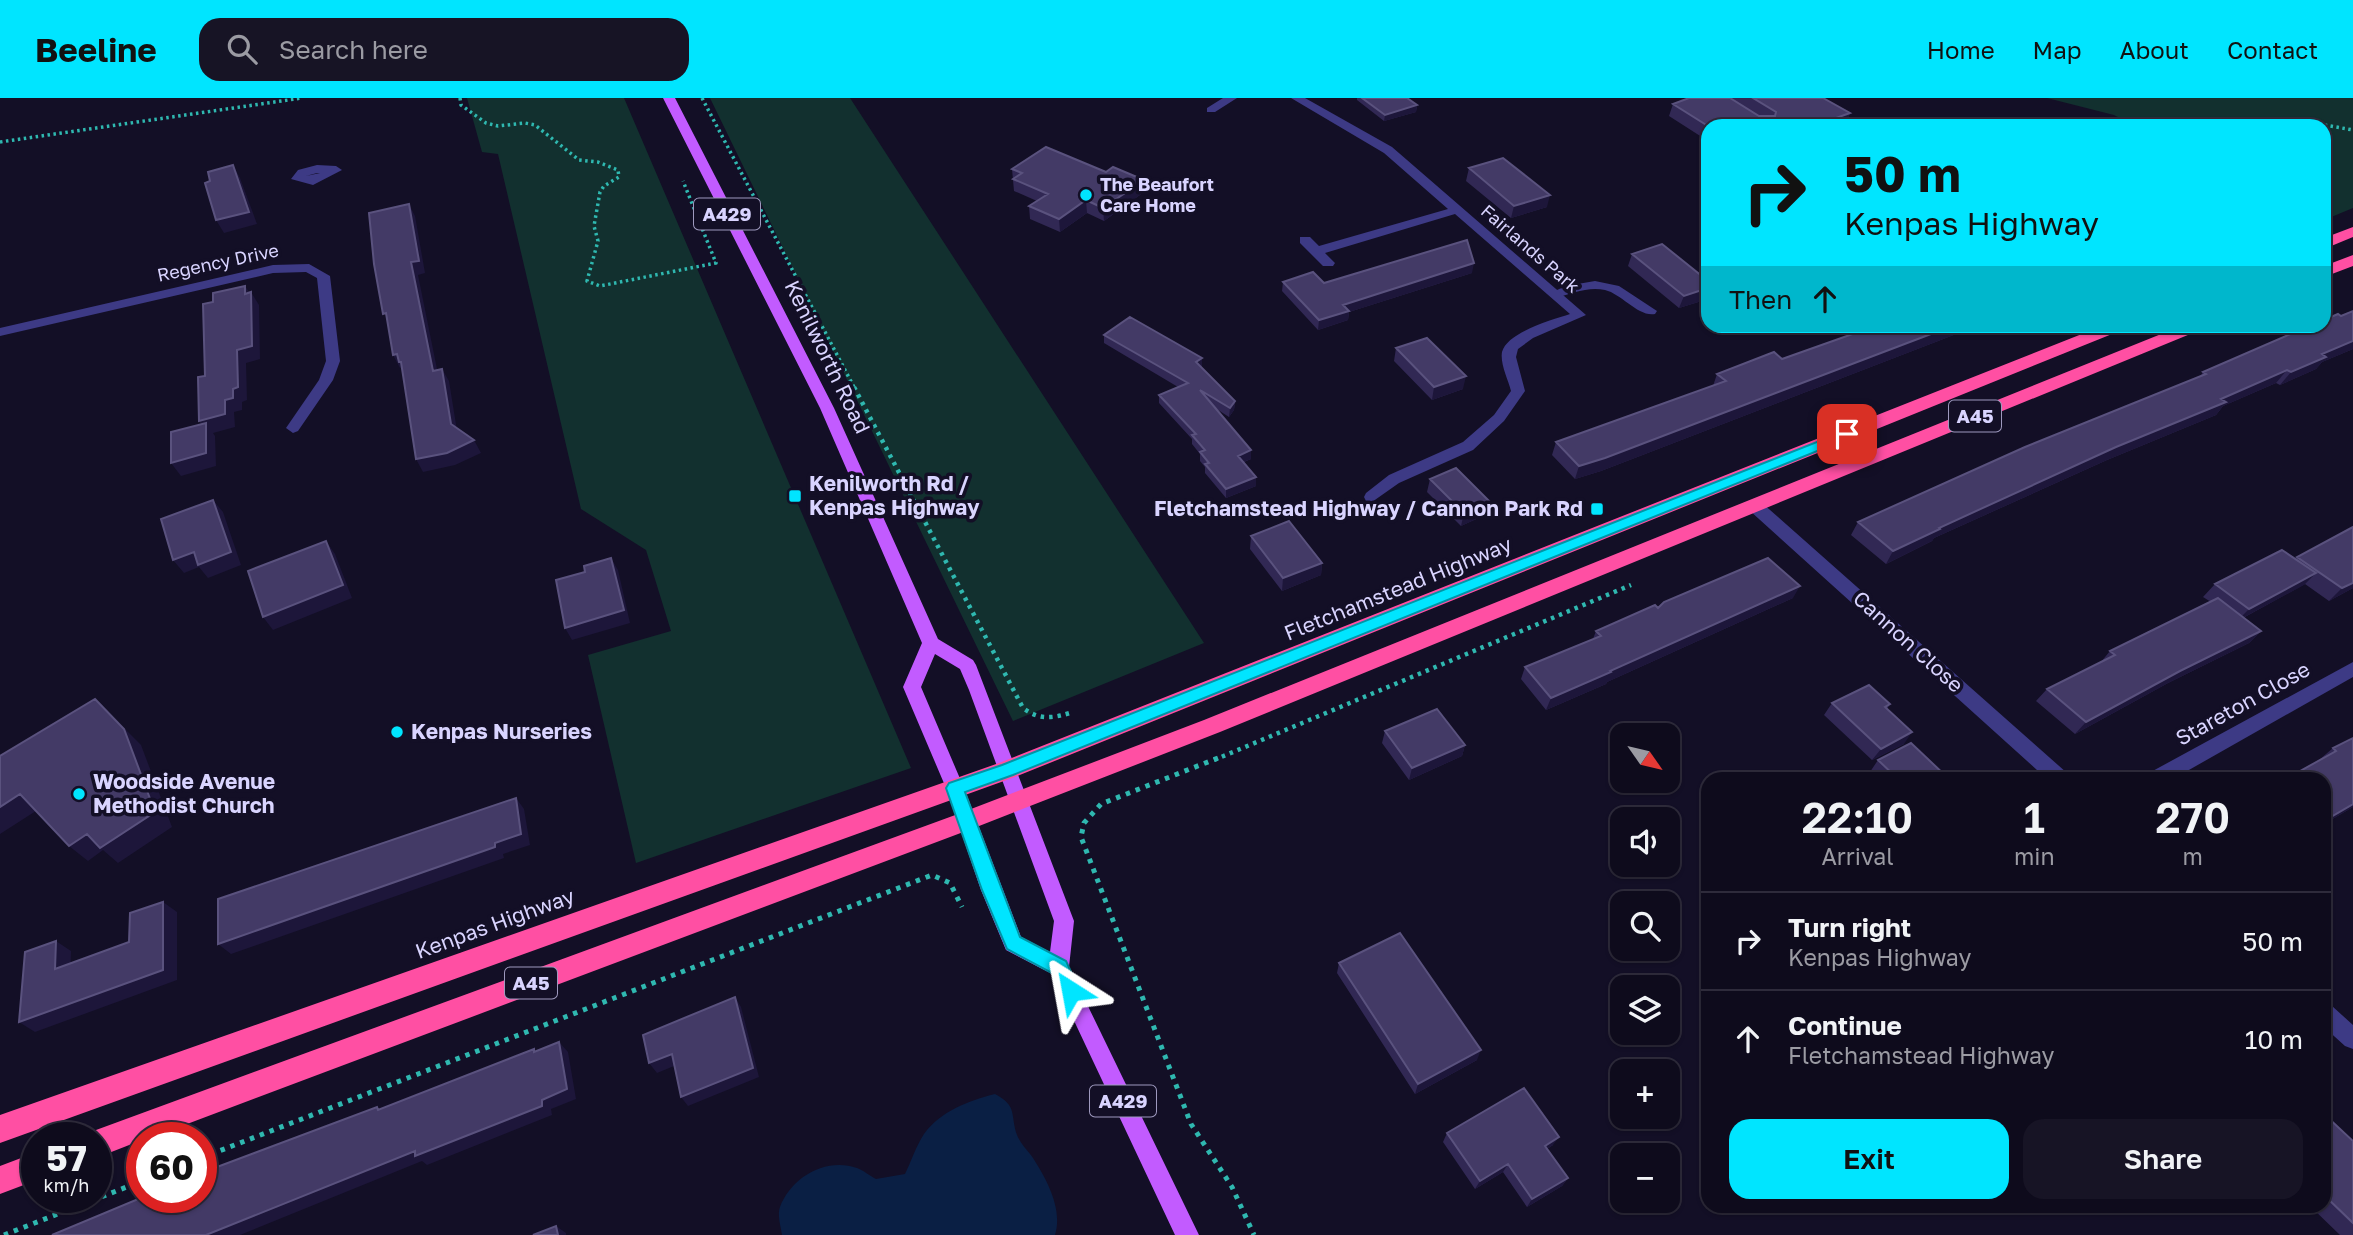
<!DOCTYPE html>
<meta charset="utf-8">
<style>
:root{--surface:#0e0b1c;--page:#171425;--text:#f1f3f6;--muted:#9b9ba3;--line:#2e2b3b;--accent:#00e5ff}
body{margin:0;font-family:"Golos Text",sans-serif;background:var(--page);color:var(--text);height:100vh;display:flex;flex-direction:column;font-size:26px;white-space:nowrap}
*{box-sizing:border-box;margin:0}
p{font-size:23px;color:var(--muted)}
.icon{flex:none;width:38px;height:38px;fill:none;stroke:currentColor;stroke-width:2;stroke-linecap:round;stroke-linejoin:round}
.map{position:relative;flex:1;overflow:hidden}
.drawer{position:absolute;left:1701px;top:674px;width:630px;height:441px;display:flex;flex-direction:column;background:var(--surface);border-radius:21px;box-shadow:0 2px 5px #0004,0 0 0 2px var(--line)}
.drawer>*{flex:none}
.guide{position:absolute;left:1701px;top:21px;width:630px;height:214px;border-radius:21px;box-shadow:0 2px 5px #0004,0 0 0 2px var(--line);background:#00e5ff;color:#111;overflow:hidden}
.needle{width:46px;rotate:124deg}
.tools{position:absolute;left:1610px;top:625px;display:grid;gap:14px}
.tools a{display:grid;place-items:center;width:70px;height:70px;border-radius:14px;background:var(--surface);box-shadow:0 2px 5px #0004,0 0 0 2px var(--line);font-size:35px}
.speed{position:absolute;left:21px;top:1024px;display:flex;gap:14px;font-size:35px;font-weight:700;text-align:center}
.speed>*{display:grid;place-content:center;width:91px;height:91px;border-radius:50%;background:var(--surface);box-shadow:0 2px 5px #0004,0 0 0 2px var(--line);line-height:1}
.speed small{font-size:18px;font-weight:400}
.speed .limit{border:10px solid #d22;background:#fff;color:#111}
.pin{position:absolute;display:grid;place-items:center;width:60px;height:60px;color:#fff;margin:-30px;border-radius:14px;box-shadow:0 4px 10px #0006}
.me{position:absolute;width:77px;margin:-38px;rotate:326deg;stroke-linejoin:round;filter:drop-shadow(0 0 5px #0008)}
.turn{display:flex;align-items:center;gap:24px;height:147px;padding:0 28px;font-size:32px}
.turn .icon{width:91px;height:91px;stroke-width:2.5}
.turn b{display:block;font-size:49px;line-height:60px}
.then{display:flex;align-items:center;height:66px;padding:0 28px;background:#0003;gap:14px;font-size:26px}
.eta{display:flex;justify-content:space-evenly;align-items:center;height:119px;text-align:center}
.eta b{font-size:42px;font-weight:600;line-height:49px}
.primary-button{display:flex;gap:14px;margin-top:auto;padding:14px 28px}
.primary-button a{flex:1;height:80px;border-radius:21px;background:var(--accent);color:#111;font-size:28px;font-weight:600;line-height:80px;text-align:center}
.primary-button a+a{background:var(--page);color:var(--text)}
ul{padding:0;list-style:none}
li{display:flex;align-items:center;gap:21px;height:98px;padding:0 28px;border-top:2px solid var(--line)}
li div{flex:1}
li b{display:block;font-size:26px}
li em{font-style:normal}
header{display:flex;align-items:center;gap:42px;box-sizing:border-box;height:98px;padding:0 35px;background:var(--accent);color:#111}
header strong{font-size:33px}
nav{display:flex;gap:38px;margin-inline-start:auto;font-size:24px}
.search{width:490px;height:63px;background:var(--page);display:flex;align-items:center;gap:18px;box-sizing:border-box;padding:0 24px;border-radius:21px;color:var(--muted);font-size:26px}
.map>svg:first-child{display:block}
.green{fill:#12302f}
.water{fill:#0a1f44}
.lines{fill:none;stroke-linecap:round;stroke-linejoin:round}
.path-far2{stroke:#2fb8b0;stroke-width:3.5;stroke-dasharray:2.5 3.5;stroke-linecap:butt}
.path-far1{stroke:#2fb8b0;stroke-width:4.5;stroke-dasharray:3.5 5;stroke-linecap:butt}
.path{stroke:#2fb8b0;stroke-width:5;stroke-dasharray:4.5 6;stroke-linecap:butt}
.lane{fill:#3d3a85;fill-rule:evenodd}
.street{fill:#3d3a85;fill-rule:evenodd}
.primary{fill:#c25bff;fill-rule:evenodd}
.highway{fill:#ff4fa3;fill-rule:evenodd}
.wall{fill:#312854}
.shaded-wall{fill:#1d163a}
.building{fill:#433a66;stroke:#5a527e;stroke-width:2}
.route{fill:#00e5ff;stroke:#0095a6;stroke-width:2}
.poi-dot{fill:#00e5ff;stroke:#130f26;stroke-width:2.5}
.labels{text-anchor:middle;stroke-width:7;stroke-linejoin:round;paint-order:stroke}
.far-poi-label{font-size:18px;font-weight:bold;fill:#d9d4ff;stroke:#130f26;text-anchor:start}
.far-street-label{font-size:18px;fill:#d9d4ff;stroke:#130f26}
.shield{fill:#130f26;stroke:#9e99be;stroke-width:2}
.shield-label{font-size:19px;font-weight:bold;fill:#d9d4ff}
.street-label{font-size:21px;fill:#d9d4ff;stroke:#130f26}
.poi-label{font-size:21px;font-weight:bold;fill:#d9d4ff;stroke:#130f26;text-anchor:start}
</style>
<header>
<strong>Beeline</strong>
<div class="search"><svg class="icon" aria-label="search" viewBox="0 0 24 24"><circle cx="10" cy="10" r="6"/><path d="M15 15l6 6"/></svg>Search here</div>
<nav><a>Home</a><a>Map</a><a>About</a><a>Contact</a></nav>
</header>
<div class="map">
<svg width="2353" height="1137" viewBox="0 0 2353 1137">
<rect width="100%" height="100%" fill="#130f26"/>
<!-- green -->
<path class="green" d="M467 0H624L911 670 636 765 588 557 671 533 646 452 581 411 498 56 482 54Z
M710 0H850L1204 545 1013 623Z
M2047 0H2353V110L2324 122V28H2135L2114 17Z"/>
<!-- water -->
<path class="water" d="M995 996C1018 1008 1010 1017 1017 1037 1020 1045 1028 1053 1033 1060 1047 1082 1063 1111 1055 1137H782C781 1129 777 1117 780 1109 791 1080 825 1059 857 1070 863 1072 870 1078 876 1081L905 1076C911 1064 916 1048 924 1036 941 1013 968 1003 995 996Z"/>
<g class="lines">
<!-- path-far2 -->
<path class="path-far2" d="M460 0 461 7 486 25 498 28 525 25 535 27 579 62 598 64 618 72 619 79 604 88 600 94 594 128 598 143 587 183 600 188 716 165 683 83
M702 0 855 291
M2241 28 2308 24 2353 32
M0 44 302 0
M2218 235 2236 228"/>
<!-- path-far1 -->
<path class="path-far1" d="M854 289 1023 610C1040 623 1054 620 1073 614
M1214 662 1631 487"/>
<!-- path -->
<path class="path" d="M1218 660 1101 706 1084 725 1081 739 1191 1026 1232 1089 1254 1137
M201 1060 932 777 950 785 962 809
M4 1137 142 1083"/>
<!-- lane -->
<path class="lane" d="M1223 0H1237L1215 14H1207V10Z
M317 67 336 68 342 72 313 87 291 81 298 72ZM317 75H320L306 78Z
M1595 183 1619 188 1657 213 1655 216C1638 219 1622 196 1605 192 1588 188 1571 196 1555 200L1548 196 1566 188Z"/>
<!-- street -->
<path class="street" d="M1291 0H1305L1392 49 1586 217 1533 240 1518 251 1516 259 1525 293 1504 323 1473 352 1399 385 1372 404 1366 403 1364 399 1366 395 1389 377 1463 344 1494 317 1511 293C1508 281 1500 266 1502 254 1507 234 1552 222 1570 216L1455 116 1325 155 1335 165 1333 168H1323L1300 145V139H1310L1319 148 1448 111 1384 55Z
M309 166 330 178 340 263 333 282 298 333 293 335 286 330 319 282 326 263 317 180 306 174 273 175 0 238V230L273 167Z
M1755 402 1761 404 2067 675 2069 681H2047L1749 412 1747 408Z
M2353 564V579L2173 681H2147L2149 675Z
M2324 905 2332 908 2353 927V951L2345 948 2324 929Z"/>
<!-- primary -->
<path class="primary" d="M663 0H675L834 310 938 541 973 562 976 567 1074 823 1069 869 1199 1137H1175L1052 876 1006 852 981 792 946 690 903 589 922 545 820 310ZM935 556 960 571 969 592 1054 823 1050 854 1021 839 964 690 921 589Z"/>
<!-- highway -->
<path class="highway" d="M2353 129V139L2324 151V140Z
M2353 157V168L2324 179V168Z
M2102 228H2124L2122 232 1015 679 0 1045V1017L999 665Z
M2181 228H2202L2200 232 1220 634 974 730 150 1040H142V1042L96 1060V1040H85L96 1032 958 716 1204 622Z
M37 1054V1082L0 1096V1068Z"/>
</g>
<!-- wall -->
<path class="wall" d="M1357 0H1407L1417 7 1416 14 1384 23 1357 2Z
M1689 0H1823L1850 15 1845 27 1842 28H1708V43L1669 18 1673 6Z
M1469 70 1547 109 1511 120 1466 83Z
M1012 71 1144 94 1104 123 1087 115 1060 134 1030 121 1029 108 1037 103 1014 93Z
M1632 156 1708 183V201L1679 210 1628 168Z
M1472 175 1349 214 1348 222 1318 232 1282 193 1283 184 1324 185Z
M2353 213V251L2322 264 2316 271 2280 287 2276 285 2223 308 2216 317 2107 362 1934 440 1932 443 1886 466 1851 437 1858 424 2200 279 2203 274Z
M1875 228H1977L1601 373 1575 381 1552 357 1556 344 1713 288 1717 276 1782 261Z
M1104 237 1201 269 1235 303 1234 312 1229 319 1215 310 1251 361 1244 364 1256 379V388L1226 400 1205 375V369L1200 363V356L1192 346V341L1159 305V297L1178 289 1104 245Z
M1396 250 1463 291 1432 302 1394 263Z
M1430 381 1490 404 1487 416 1461 428 1427 394Z
M1251 438 1322 465 1321 477 1282 493 1250 451Z
M2297 459 2353 490 2329 503 2305 486 2243 520 2261 533 2249 545 2168 585 2075 636 2036 603 2047 591 2101 564 2110 553 2211 504 2203 499 2215 486 2296 461Z
M1793 500 1607 584 1606 586 1546 612 1521 581 1525 569 1593 541 1596 533 1658 510Z
M1832 605 1890 606 1887 611 1904 646 1872 662 1824 617Z
M1385 633 1465 647 1462 658 1409 682 1382 645Z
M2353 640V709L2324 726V681L2319 662 2333 650Z
M1878 662 1949 681H1877L1870 674Z
M1339 865 1477 962 1415 996 1337 875Z
M2324 1016 2353 1043V1137H2340L2310 1108H2324Z
M1447 1035 1553 1047 1547 1051 1568 1080 1562 1088 1527 1109 1503 1074 1475 1091 1443 1044Z"/>
<!-- shaded-wall -->
<path class="shaded-wall" d="M1417 7 1416 14 1384 23 1385 17Z
M1850 15 1845 27 1842 28H1814Z
M233 67 240 80 257 126 224 135 216 122Z
M1144 82V94L1104 123 1103 110Z
M1550 97 1547 109 1511 120 1514 108Z
M1086 102 1087 115 1060 134 1059 121Z
M409 106 415 118 425 175 418 177 440 286 433 273 411 164Z
M1474 165 1472 175 1349 214 1348 222 1318 232 1319 222 1343 207Z
M245 188 251 197V194L259 207 260 261 246 265 247 302 242 304V312L234 314 235 329 213 335 215 338 216 368 181 378 171 365 206 333 199 323 225 302 233 291 245 196Z
M1708 190V201L1679 210 1684 198Z
M1952 228H1977L1601 373 1575 381 1579 368Z
M2353 243V251L2322 264 2316 271 2280 287 2291 274 2322 256Z
M397 256 406 277 402 269 400 270 393 257Z
M1202 260V269L1196 264Z
M442 271 449 283 458 339 451 326Z
M2287 272 2276 285 2223 308 2216 317 2107 362 1934 440 1932 443 1886 466 1893 453 1939 430 2221 301Z
M1466 278 1463 291 1432 302 1434 289Z
M1235 303 1234 312 1229 319 1230 310Z
M474 342 481 355 455 367 423 374 416 361Z
M1251 352V361L1238 366V358Z
M1256 379V388L1226 400V391Z
M213 402 223 414 241 467 208 480 199 469 184 475 173 462Z
M1490 404 1487 416 1461 428 1464 415Z
M326 443 335 456 352 500 273 532 263 519Z
M611 460 618 472 630 525 572 542 565 530Z
M1322 465 1321 477 1282 493 1283 480Z
M2316 475 2304 487 2237 523 2249 511Z
M2353 485V490L2329 503 2342 490Z
M1800 488 1793 500 1607 584 1606 586 1546 612 1551 600Z
M2261 533 2249 545 2168 585 2075 636 2086 624 2180 573Z
M95 601 141 647 172 729 118 765 103 752 88 763 69 748 87 736Z
M1912 634 1904 646 1872 662 1881 651Z
M1465 647 1462 658 1409 682 1412 670Z
M20 696 39 711 0 736V709Z
M516 700 524 711 530 747 503 756 504 760 231 856 218 846 495 745Z
M2353 706V709L2324 726V723Z
M163 804 177 814V882L35 934 19 924 163 872Z
M56 843 71 853 70 881 55 871Z
M735 899 741 909 759 979 688 1008 681 999Z
M559 944 568 954 576 1001 551 1011 552 1017 427 1067 422 1063 240 1137H206L542 1002Z
M1481 952 1477 962 1415 996 1418 986Z
M672 956 679 966 657 975 649 965Z
M1559 1039 1553 1047 1539 1056 1545 1048Z
M1508 1066 1503 1074 1475 1091 1480 1083Z
M1568 1080 1562 1088 1527 1109 1532 1101Z
M556 1128 566 1135V1137H558Z"/>
<!-- building -->
<path class="building" d="M1362 0H1407L1417 7 1385 17Z
M1689 0H1730L1759 18H1775L1776 14 1753 0H1823L1850 15 1814 28H1708L1673 6Z
M1046 49 1106 74 1113 69 1144 82 1103 110 1086 102 1059 121 1029 108 1048 96 1013 81 1022 75 1012 71Z
M1503 60 1550 97 1514 108 1469 70Z
M233 67 249 114 216 122 205 85 210 83 208 74Z
M409 106 419 163 411 164 433 273 442 271 451 326 474 342 447 355 416 361 401 264H399L397 256 393 257 386 215 383 216 374 166 369 115Z
M1467 142 1474 165 1343 207 1349 213 1319 222 1283 184 1313 174 1324 185Z
M1662 146 1708 183V190L1684 198 1632 156Z
M245 188V196L251 194 252 248 237 252 238 289 233 291V300L225 302V316L199 323 198 279 205 278 203 206 213 204V195Z
M2353 213V243L2322 256 2326 259 2291 274 2287 272 2221 301 2226 304 2116 349 1939 430 1940 431 1893 453 1858 424 2025 349 2206 276 2203 274 2302 231 2310 228H2324V222L2338 216 2341 218Z
M1130 219 1202 260 1196 264 1235 303 1230 310 1200 292 1251 352 1238 358 1256 379 1226 391 1205 366 1209 365 1200 354 1205 352 1192 337 1196 336 1159 297 1188 285 1104 237Z
M1875 228H1952L1605 360 1579 368 1556 344 1726 283 1717 276 1774 254 1782 261Z
M1427 240 1466 278 1434 289 1396 250Z
M206 325V355L171 365V334Z
M1456 370 1490 404 1464 415 1430 381Z
M213 402 231 454 198 467 194 454 173 462 161 421Z
M1289 423 1322 465 1283 480 1251 438Z
M2353 429V485L2342 490 2297 459Z
M326 443 343 487 263 519 248 473Z
M2282 452 2316 475 2249 511 2215 486Z
M611 460 624 512 565 530 556 482 585 474 584 468Z
M1768 460 1800 488 1610 573 1611 574 1551 600 1525 569 1601 538 1596 533 1655 507 1658 510 1664 504Z
M2218 500 2261 533 2180 573 2086 624 2047 591 2115 557 2110 553Z
M1869 587 1890 606 1885 609 1912 634 1881 651 1832 605Z
M95 601 124 631 155 714 100 750 87 736 69 748 20 696 0 709V658Z
M1437 611 1465 647 1412 670 1385 633Z
M2353 640V706L2324 723V681H2286L2336 653 2333 650Z
M1911 645 1949 681H1898L1878 662Z
M1971 677 1975 681H1964Z
M516 700 521 736 495 745V749L218 846V801Z
M163 804V872L19 924 25 854 56 843 55 871 129 844 130 815Z
M1400 835 1481 952 1418 986 1339 865Z
M735 899 753 970 681 999 672 956 649 965 643 937Z
M559 944 567 991 542 1002V1008L415 1058V1053L206 1137H52L143 1099H201V1075L377 1009 378 1012 534 951V954Z
M1524 990 1559 1039 1545 1048 1568 1080 1532 1101 1508 1066 1480 1083 1447 1035Z
M2324 1016 2353 1043V1125L2324 1097Z
M556 1128 558 1137H533Z"/>
<!-- route -->
<path class="route" d="M1847 332 1854 336 1852 339 1013 677 965 694 1020 839 1066 863 1080 893 1077 899 1071 902 1064 899 1052 875 1007 851 982 792 946 690 949 685 1002 667Z"/>
<!-- markers -->
<g class="poi-dot">
<circle cx="1086" cy="97" r="7"/>
<rect x="788" y="391" width="14" height="14" rx="3.5"/>
<rect x="1590" y="404" width="14" height="14" rx="3.5"/>
<circle cx="397" cy="634" r="7"/>
<circle cx="79" cy="696" r="7"/>
</g>
<g class="labels">
<!-- far-poi labels -->
<g class="far-poi-label">
<text x="1100" y="93">The Beaufort<tspan x="1100" dy="21">Care Home</tspan></text>
</g>
<!-- far-street labels -->
<g class="far-street-label">
<text transform="translate(1530 151) rotate(41)" y="6">Fairlands Park</text>
<text transform="translate(218 165) rotate(-12)" y="6">Regency Drive</text>
</g>
<!-- shield labels -->
<g class="shield">
<rect x="694" y="100.5" width="66" height="31" rx="5"/>
<rect x="1949" y="302.5" width="52" height="31" rx="5"/>
<rect x="505" y="869.5" width="52" height="31" rx="5"/>
<rect x="1090" y="987.5" width="66" height="31" rx="5"/>
</g>
<g class="shield-label">
<text x="727" y="123">A429</text>
<text x="1975" y="325">A45</text>
<text x="531" y="892">A45</text>
<text x="1123" y="1010">A429</text>
</g>
<!-- street labels -->
<g class="street-label">
<text transform="translate(827 259) rotate(64)" y="7">Kenilworth Road</text>
<text transform="translate(1398 491) rotate(-22)" y="7">Fletchamstead Highway</text>
<text transform="translate(1908 544) rotate(42)" y="7">Cannon Close</text>
<text transform="translate(2243 606) rotate(-29)" y="7">Stareton Close</text>
<text transform="translate(495 826) rotate(-20)" y="7">Kenpas Highway</text>
</g>
<!-- poi labels -->
<g class="poi-label">
<text x="809" y="393">Kenilworth Rd /<tspan x="809" dy="24">Kenpas Highway</tspan></text>
<text x="1583" y="418" text-anchor="end">Fletchamstead Highway / Cannon Park Rd</text>
<text x="411" y="641">Kenpas Nurseries</text>
<text x="93" y="691">Woodside Avenue<tspan x="93" dy="24">Methodist Church</tspan></text>
</g>
</g>
</svg>
<div class="tools">
<a><svg class="needle" viewBox="-14 -14 28 28"><path d="M0-13l5 13h-10z" fill="#e53935"/><path d="M0 13l5-13h-10z" fill="#9b9ba3"/></svg></a>
<a><svg class="icon" aria-label="sound" viewBox="0 0 24 24"><path d="M4 9h4l5-4v14l-5-4H4zM17 9q2 3 0 6"/></svg></a>
<a><svg class="icon" aria-label="search" viewBox="0 0 24 24"><circle cx="10" cy="10" r="6"/><path d="M15 15l6 6"/></svg></a>
<a><svg class="icon" aria-label="layers" viewBox="0 0 24 24"><path d="M12 4l9 5-9 5-9-5zM3 14l9 5 9-5"/></svg></a>
<a>+</a>
<a>−</a>
</div>
<div class="speed"><div>57<small>km/h</small></div><div class="limit">60</div></div>
<div class="pin" style="left:1847px;top:336px;background:#d93025"><svg class="icon" aria-label="arrive" viewBox="0 0 24 24"><path d="M6 21V4h12l-3 4 3 4H6"/></svg></div>
<svg class="me" style="left:1071px;top:893px" viewBox="-20 -20 40 40"><path d="M0-17L14 15 0 8-14 15z" fill="#00e5ff" stroke="#fff" stroke-width="4"/></svg>
<div class="guide">
<div class="turn"><svg class="icon" aria-label="right" viewBox="0 0 24 24"><path d="M7 20v-9h11M14 6l5 5-5 5"/></svg><div><b>50 m</b>Kenpas Highway</div></div>
<div class="then">Then<svg class="icon" aria-label="ahead" viewBox="0 0 24 24"><path d="M12 20V5M6 11l6-6 6 6"/></svg></div>
</div>
<section class="drawer">
<div class="eta">
<div><b>22:10</b><p>Arrival</p></div>
<div><b>1</b><p>min</p></div>
<div><b>270</b><p>m</p></div>
</div>
<ul>
<li><svg class="icon" aria-label="right" viewBox="0 0 24 24"><path d="M7 20v-9h11M14 6l5 5-5 5"/></svg><div><b>Turn right</b><p>Kenpas Highway</p></div><em>50 m</em></li>
<li><svg class="icon" aria-label="ahead" viewBox="0 0 24 24"><path d="M12 20V5M6 11l6-6 6 6"/></svg><div><b>Continue</b><p>Fletchamstead Highway</p></div><em>10 m</em></li>
</ul>
<div class="primary-button"><a>Exit</a><a>Share</a></div>
</section>
</div>
